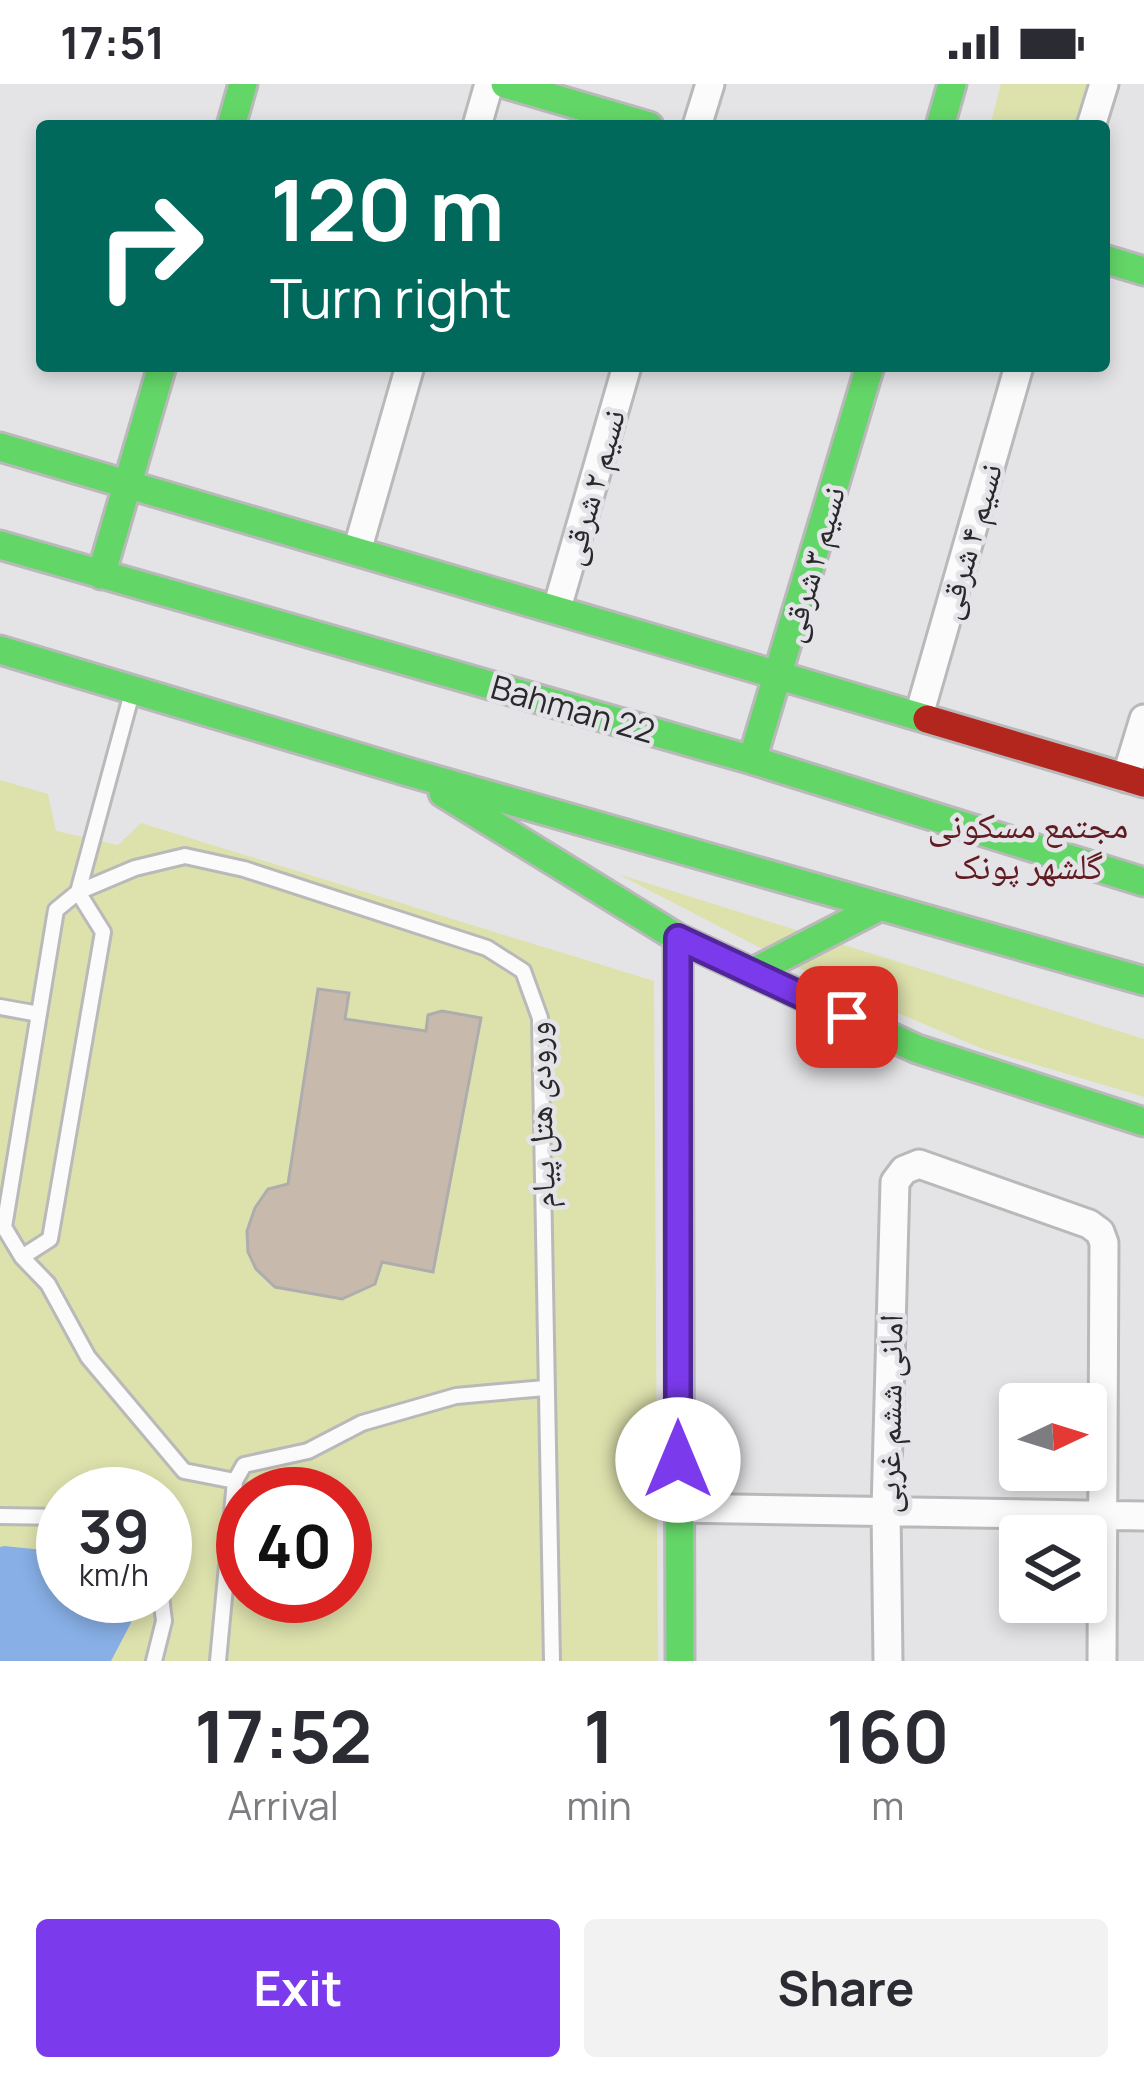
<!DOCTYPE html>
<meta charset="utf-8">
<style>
:root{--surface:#fff;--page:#f2f2f3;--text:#2b2b33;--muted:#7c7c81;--accent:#7c3aed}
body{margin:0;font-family:Manrope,"Noto Naskh Arabic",sans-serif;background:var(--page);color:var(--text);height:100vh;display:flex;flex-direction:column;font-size:45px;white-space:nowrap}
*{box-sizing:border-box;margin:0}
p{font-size:39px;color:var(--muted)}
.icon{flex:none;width:66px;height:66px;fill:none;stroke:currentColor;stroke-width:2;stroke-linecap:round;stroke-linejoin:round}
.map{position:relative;height:1577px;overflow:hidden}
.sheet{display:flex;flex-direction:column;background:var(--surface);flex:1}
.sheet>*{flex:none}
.banner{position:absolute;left:36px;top:36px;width:1074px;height:252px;border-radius:12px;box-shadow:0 6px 18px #0003;background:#00695c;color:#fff;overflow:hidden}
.needle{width:78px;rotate:86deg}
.buttons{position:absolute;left:999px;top:1299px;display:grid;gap:24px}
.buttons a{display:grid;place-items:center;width:108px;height:108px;border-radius:12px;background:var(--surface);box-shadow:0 6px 18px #0003;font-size:60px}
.speed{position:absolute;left:36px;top:1383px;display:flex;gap:24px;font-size:60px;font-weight:700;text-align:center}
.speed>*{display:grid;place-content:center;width:156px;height:156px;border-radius:50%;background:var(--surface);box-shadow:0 6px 18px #0003;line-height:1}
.speed small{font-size:30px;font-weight:400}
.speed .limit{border:18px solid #d22;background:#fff;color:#111}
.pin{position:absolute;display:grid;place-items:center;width:102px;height:102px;color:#fff;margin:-51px;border-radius:24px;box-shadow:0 6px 18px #0006}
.me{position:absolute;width:132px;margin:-66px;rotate:0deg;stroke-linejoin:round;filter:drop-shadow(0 0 9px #0008)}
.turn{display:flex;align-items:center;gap:42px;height:252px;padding:0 36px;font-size:54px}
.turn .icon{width:156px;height:156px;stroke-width:2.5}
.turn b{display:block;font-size:84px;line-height:102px}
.eta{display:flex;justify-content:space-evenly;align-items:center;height:204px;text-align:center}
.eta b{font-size:72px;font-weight:700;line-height:84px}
.primary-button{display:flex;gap:24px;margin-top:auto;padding:24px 36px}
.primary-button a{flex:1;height:138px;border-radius:12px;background:var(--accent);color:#fff;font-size:48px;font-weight:700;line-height:138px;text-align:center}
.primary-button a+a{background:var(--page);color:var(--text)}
.status{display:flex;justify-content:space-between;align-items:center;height:84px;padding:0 60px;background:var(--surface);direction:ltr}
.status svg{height:33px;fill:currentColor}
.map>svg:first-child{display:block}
.green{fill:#dde1ac;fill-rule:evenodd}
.water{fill:#88b0e7}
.building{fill:#c7baac;stroke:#aeadae;stroke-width:3}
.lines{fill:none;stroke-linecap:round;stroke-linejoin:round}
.lane-casing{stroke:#b9b9ba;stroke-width:20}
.street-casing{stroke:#b9b9ba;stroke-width:33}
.fast-casing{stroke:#b9b9ba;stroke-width:33}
.jam-casing{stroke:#b9b9ba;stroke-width:33}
.lane{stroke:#fbfbfb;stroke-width:14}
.street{stroke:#fbfbfb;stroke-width:27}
.fast{stroke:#63d668;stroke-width:27}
.jam{stroke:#b3261e;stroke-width:27}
.route-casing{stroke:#51269a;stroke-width:30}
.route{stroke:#7c3aed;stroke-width:21}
.labels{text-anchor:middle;stroke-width:9;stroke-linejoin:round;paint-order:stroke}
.street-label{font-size:33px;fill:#29282a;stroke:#e3e3e8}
.neighbourhood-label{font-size:36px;fill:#611c22;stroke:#e3e3e8}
</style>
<div class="status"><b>17:51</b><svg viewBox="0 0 49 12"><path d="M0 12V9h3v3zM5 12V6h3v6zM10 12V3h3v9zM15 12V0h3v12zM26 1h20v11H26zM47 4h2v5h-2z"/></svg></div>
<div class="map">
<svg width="1144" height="1577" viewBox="0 0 1144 1577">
<rect width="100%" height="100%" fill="#e4e4e7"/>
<!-- green -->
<path class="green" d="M1001 0H1087L1074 42H990Z
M0 696 48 710 56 747 118 761 141 739 654 897 658 1577H0ZM63 1410H165V1512H63ZM243 1410H345V1512H243Z
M618 790 1144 955V1013L983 965 836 903Z"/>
<!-- water -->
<path class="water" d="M4 1462 63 1468V1512H129L131 1539 111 1577H0V1463Z"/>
<!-- building -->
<path class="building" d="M318 905 349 909 345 935 426 947 428 931 442 927 481 934 433 1188 382 1178 375 1200 342 1215 275 1203 256 1185 248 1168 247 1147 255 1124 268 1105 288 1100Z"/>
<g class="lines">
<defs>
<path id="lane" d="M130 616 78 808 56 826 4 1143 22 1173 48 1200 88 1273 184 1387 235 1397 218 1577
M78 808 135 784 185 772 244 785 487 864 523 887 540 934 552 1577
M0 923 39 930
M22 1173 50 1155 103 848 78 808
M235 1397 244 1381 308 1367 362 1339 456 1312 545 1304
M0 1432 63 1433
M154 1577 164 1537 161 1512"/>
<path id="street" d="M477 42 489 0
M697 42 710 0
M1091 42 1104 0
M357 467 410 282
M557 524 627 282
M919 631 1019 282
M1126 694 1144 635
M678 1424 1144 1432
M888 1577 886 1426 895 1098 904 1086 919 1080 1089 1140 1100 1148 1104 1159 1102 1577"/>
<path id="fast" d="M505 0 649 42
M231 42 243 0
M940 42 952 0
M1104 175 1144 187
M0 363 927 635
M0 461 752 676 1144 798
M101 491 162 282
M0 566 408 688 1144 897
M752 676 870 282
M443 709 678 854 917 965 1144 1038
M678 854 680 1577
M753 888 881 822"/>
<path id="jam" d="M927 635 1144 699"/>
</defs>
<!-- lane casing -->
<use href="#lane" class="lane-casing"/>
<!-- street casing -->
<use href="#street" class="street-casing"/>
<!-- fast casing -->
<use href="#fast" class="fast-casing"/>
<!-- jam casing -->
<use href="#jam" class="jam-casing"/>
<!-- lane -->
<use href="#lane" class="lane"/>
<!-- street -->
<use href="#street" class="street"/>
<!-- fast -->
<use href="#fast" class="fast"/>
<!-- jam -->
<use href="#jam" class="jam"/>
</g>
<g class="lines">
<defs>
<path id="route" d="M678 1376V854L847 933"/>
</defs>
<!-- route casing -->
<use href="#route" class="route-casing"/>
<!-- route -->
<use href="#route" class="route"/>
</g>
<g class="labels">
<!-- street labels -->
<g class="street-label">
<text transform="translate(592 403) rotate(-74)" y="12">نسیم ۲ شرقی</text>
<text transform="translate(969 457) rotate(-74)" y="12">نسیم ۴ شرقی</text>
<text transform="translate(812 480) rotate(-74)" y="12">نسیم ۳ شرقی</text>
<text transform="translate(573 625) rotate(16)" y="12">Bahman 22</text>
<text transform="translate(540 1031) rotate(-92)" y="12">ورودی هتل پیام</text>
<text transform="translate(889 1330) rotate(-89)" y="12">امانی ششم غربی</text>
</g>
<!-- neighbourhood labels -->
<g class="neighbourhood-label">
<text x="1028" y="754">مجتمع مسکونی<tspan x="1028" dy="41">گلشهر پونک</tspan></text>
</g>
</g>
</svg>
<div class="buttons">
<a><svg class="needle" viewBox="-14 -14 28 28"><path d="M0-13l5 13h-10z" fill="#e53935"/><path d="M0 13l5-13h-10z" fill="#7c7c81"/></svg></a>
<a><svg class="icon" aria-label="layers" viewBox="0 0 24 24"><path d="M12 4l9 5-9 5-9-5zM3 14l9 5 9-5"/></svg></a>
</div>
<div class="speed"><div>39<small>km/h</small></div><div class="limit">40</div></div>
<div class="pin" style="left:847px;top:933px;background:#d93025"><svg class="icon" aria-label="arrive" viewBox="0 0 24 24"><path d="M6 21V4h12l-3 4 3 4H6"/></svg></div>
<svg class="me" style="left:678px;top:1376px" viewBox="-20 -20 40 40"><circle r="19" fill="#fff"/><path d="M0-13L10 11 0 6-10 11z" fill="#7c3aed"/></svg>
<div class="banner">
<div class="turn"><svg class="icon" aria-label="right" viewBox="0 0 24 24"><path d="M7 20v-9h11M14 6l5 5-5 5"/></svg><div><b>120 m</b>Turn right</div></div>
</div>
</div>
<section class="sheet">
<div class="eta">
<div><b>17:52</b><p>Arrival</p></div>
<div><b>1</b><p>min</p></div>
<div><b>160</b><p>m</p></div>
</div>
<div class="primary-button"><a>Exit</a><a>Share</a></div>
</section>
